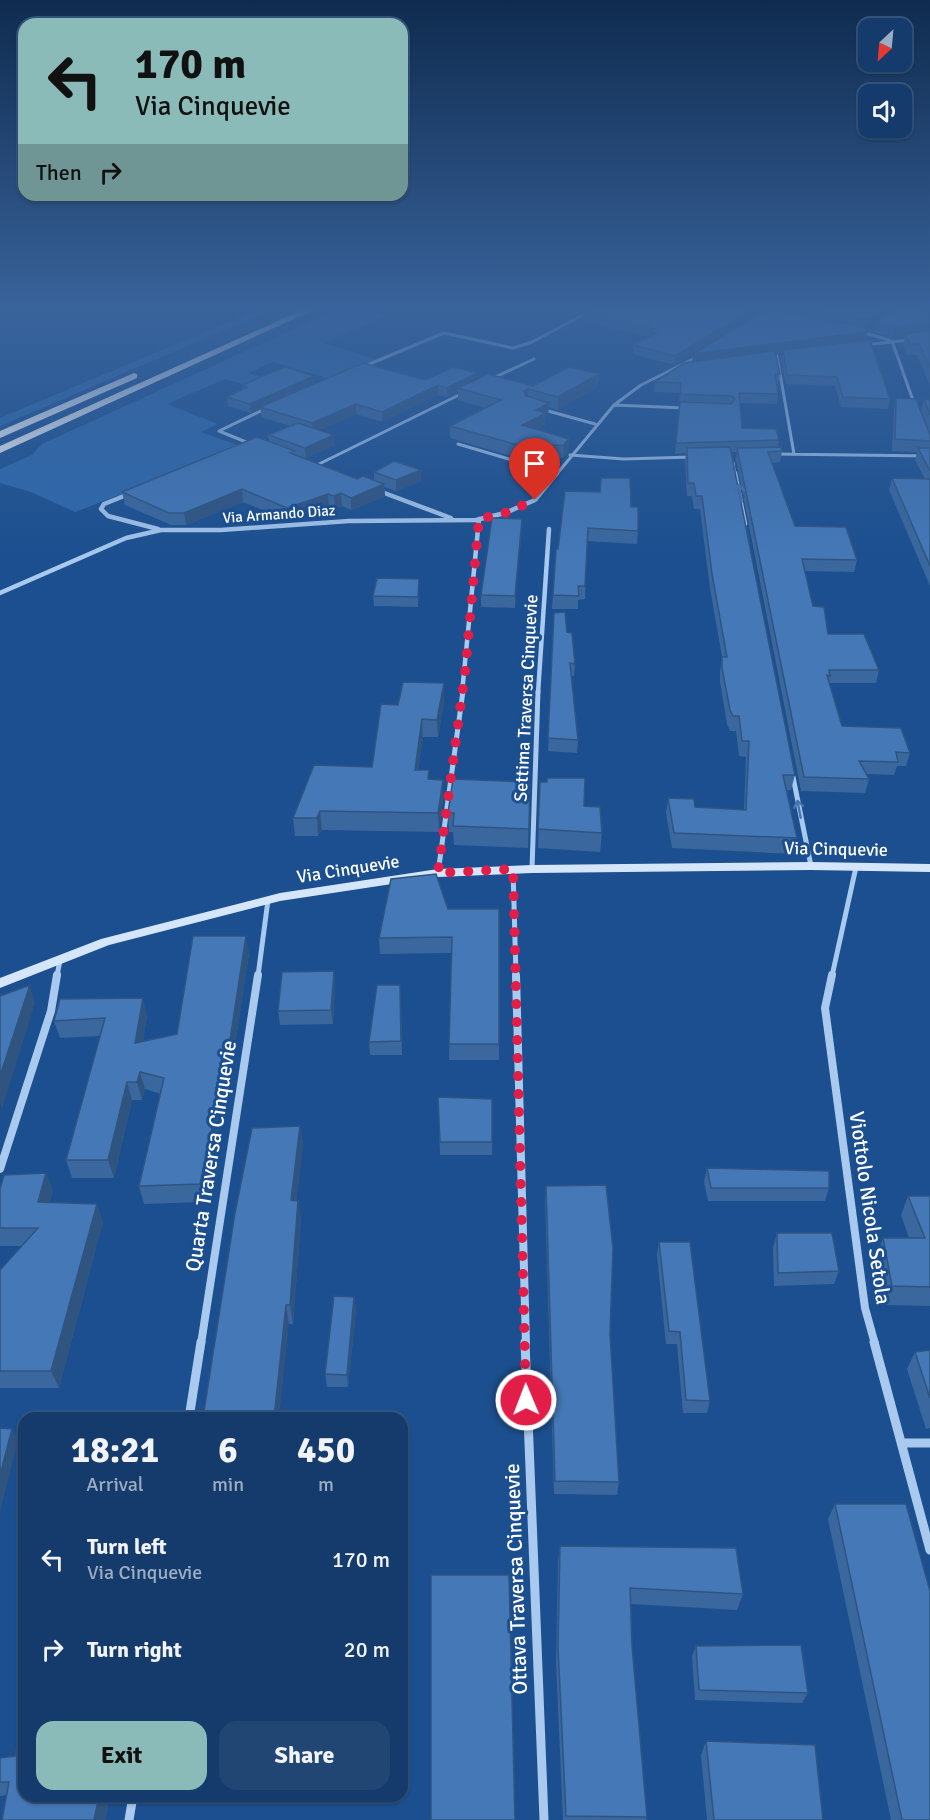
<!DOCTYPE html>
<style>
:root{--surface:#143b6b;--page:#214673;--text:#f1f3f6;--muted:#9dadc1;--line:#33557e;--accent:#8bbbb9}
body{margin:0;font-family:Signika,sans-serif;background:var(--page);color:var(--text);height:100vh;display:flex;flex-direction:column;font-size:22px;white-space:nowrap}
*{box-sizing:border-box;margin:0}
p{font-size:20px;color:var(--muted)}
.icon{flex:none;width:33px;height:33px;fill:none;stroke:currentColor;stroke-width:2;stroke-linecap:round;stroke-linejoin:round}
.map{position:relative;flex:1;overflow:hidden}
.drawer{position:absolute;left:18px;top:1412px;width:390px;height:390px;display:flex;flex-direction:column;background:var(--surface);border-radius:18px;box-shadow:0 2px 4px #0004,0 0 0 2px var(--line)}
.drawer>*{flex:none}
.hud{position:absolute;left:18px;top:18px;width:390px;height:183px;border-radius:18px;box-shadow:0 2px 4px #0004,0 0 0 2px var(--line);background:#8bbbb9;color:#111;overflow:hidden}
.needle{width:39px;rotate:206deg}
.tools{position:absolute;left:858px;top:18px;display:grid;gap:12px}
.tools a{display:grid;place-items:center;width:54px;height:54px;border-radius:12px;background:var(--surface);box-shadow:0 2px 4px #0004,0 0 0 2px var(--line);font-size:30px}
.pin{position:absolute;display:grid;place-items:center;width:51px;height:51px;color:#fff;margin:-62px -26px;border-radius:50% 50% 50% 0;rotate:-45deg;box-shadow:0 0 6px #0007}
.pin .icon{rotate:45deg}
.me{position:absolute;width:66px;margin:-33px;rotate:359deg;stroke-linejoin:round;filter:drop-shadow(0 0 4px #0008)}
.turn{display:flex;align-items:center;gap:21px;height:126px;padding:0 18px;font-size:27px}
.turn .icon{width:78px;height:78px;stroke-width:2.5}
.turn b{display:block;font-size:42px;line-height:51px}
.then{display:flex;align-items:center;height:57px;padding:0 18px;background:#0003;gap:12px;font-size:22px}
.eta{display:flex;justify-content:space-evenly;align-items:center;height:102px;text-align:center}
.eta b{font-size:36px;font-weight:800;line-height:42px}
.cta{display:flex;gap:12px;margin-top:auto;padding:12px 18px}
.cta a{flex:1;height:69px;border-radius:18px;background:var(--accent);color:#111;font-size:24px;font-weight:800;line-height:69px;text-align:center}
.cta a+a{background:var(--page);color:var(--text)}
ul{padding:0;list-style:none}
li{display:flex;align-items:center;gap:18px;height:90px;padding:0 18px}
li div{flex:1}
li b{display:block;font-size:22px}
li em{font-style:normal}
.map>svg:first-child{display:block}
.green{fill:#2e69ad}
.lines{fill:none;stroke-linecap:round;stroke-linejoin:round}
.street-far4{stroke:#a9c9ee;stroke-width:3}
.street-far3{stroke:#a9c9ee;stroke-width:4.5}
.street-far2{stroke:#a9c9ee;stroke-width:5}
.street-far1{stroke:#a9c9ee;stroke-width:8}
.street{stroke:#a9c9ee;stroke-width:9}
.secondary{fill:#d6e6fa;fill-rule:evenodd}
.highway{fill:#fff;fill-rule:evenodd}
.wall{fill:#3a679d}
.shaded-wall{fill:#305480}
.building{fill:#4478b7;stroke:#305480;stroke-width:1.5}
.oneway{stroke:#4674ac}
.route{stroke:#e11d48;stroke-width:10;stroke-dasharray:0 18}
.labels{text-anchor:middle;stroke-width:6;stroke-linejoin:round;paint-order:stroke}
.far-street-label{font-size:15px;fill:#fff;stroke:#1b4f8f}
.street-label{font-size:18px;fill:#fff;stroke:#1b4f8f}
.near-street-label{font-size:21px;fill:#fff;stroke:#1b4f8f}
</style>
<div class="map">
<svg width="930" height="1820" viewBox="0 0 930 1820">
<rect width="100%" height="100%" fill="#1b4f8f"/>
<!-- green -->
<path class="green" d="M267 306H281L0 426V418Z
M344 306H370L366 309 387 315 324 343 375 359 327 378 273 362 248 373 302 389 283 397 225 379 167 404 218 424 201 432 243 447 75 512 31 492 0 483V469L32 455 42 444Z"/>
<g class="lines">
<!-- street-far4 -->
<path class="street-far4" d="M766 313 778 306
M861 332 889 340
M892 341 915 406
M864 345 910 340
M777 356 794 454
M362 367 444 333 513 348 532 342 600 306
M491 379 534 359
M614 405 685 408
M541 409 595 424
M251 444 219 431 267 408
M458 444 556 473
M775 454 930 456
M570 455 624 459 692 457
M733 463 735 475
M317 465 463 393
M556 475 614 405 641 385 699 356"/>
<!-- street-far3 -->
<path class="street-far3" d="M735 473 745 524
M379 491 451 518
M129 494 104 504 101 509 108 516 158 529
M0 593 126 538 161 530H221L349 521 476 520 505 513 535 500 557 473
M462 693 479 519
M538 693 549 529"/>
<!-- street-far2 -->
<path class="street-far2" d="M792 772 811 866
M513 869 516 976
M532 869 538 691
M438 873 463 691
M57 976 60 960
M258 976 268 900
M832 976 856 867"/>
<!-- street-far1 -->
<path class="street-far1" d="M516 975 526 1344
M832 975 825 1008 865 1308 875 1344
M0 1169 51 1011 57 975
M201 1344 258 975"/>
<!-- street -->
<path class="street" d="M525 1342 544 1820
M874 1342 930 1550
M189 1418 201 1342
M902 1443H930
M129 1820 133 1796"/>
<!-- secondary -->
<path class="secondary" d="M811 862 930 864V872L811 870 532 873 438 877 280 901 109 945 0 988V978L101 939 280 893 438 869 532 865Z"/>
<!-- highway -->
<path class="highway" d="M311 306H322L0 453V446Z
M134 373 137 374V378L0 438V431Z"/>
</g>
<!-- wall -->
<path class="wall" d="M772 306 674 365 633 354V345L649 337 583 321 584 312Z
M776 306H897L866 328V340L890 399 888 409 841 407 835 386 786 384 781 360 783 352 776 353 780 374 778 384H777L778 394 777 404 740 403 742 428 779 440 778 447 782 451 780 462 772 463 795 526 857 560 854 572 804 571 813 606 828 634 879 670 876 683H829L842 726 910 753 906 766H897L894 775 866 774 869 779 865 793 801 791 736 459 737 452H731L795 775 791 790H787L797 838 794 854 672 848 666 813 668 798 695 807 744 810 746 757 739 756 736 731H730L727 724 720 682V672L722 657 710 588 700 509H694L692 496H687L685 461 686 453 675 454 680 393 654 392 655 382 692 362 776 311Z
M898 306H930V308L925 307 930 319V385L917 355H907L903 344 905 336 892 337 874 332 876 322Z
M477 373V379L533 386 599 374 598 386 558 410 549 407 548 415 545 417V425L537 429 569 439V451L563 458 525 460 450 438V426L485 408 458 400V392L447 397 438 395 382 422 356 414 319 430 334 445 306 458 296 455 357 479 374 480V472L421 481 396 491 384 487 385 496 351 510 342 506 335 509 329 506 289 521 243 502 186 525H171L125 505 122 492 269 441 268 435 290 426 261 417V409L251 413 228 406 227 397 243 389 242 385 425 380Z
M896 398 930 435V586L889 490 892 478 925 479 915 460 917 452 892 451 894 409Z
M924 399 930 400V434L921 410Z
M565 491 631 507 638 531 637 544 587 541 585 599 578 600V609H552L556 549H558Z
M522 519 515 608 481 607V595Z
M419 579 418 607 374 606 373 596Z
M554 613 567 632 575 664 574 676H571L578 740 577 753 548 751Z
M444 683V700L438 737H423L418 770H429V779L443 798 439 832 322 830 318 836H295L293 818 372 767 398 705Z
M530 782 528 848 454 845 453 832H449L448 813Z
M540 782 584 806 602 833 600 852 538 848Z
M448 909 499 1044V1060H449L451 953 380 954 379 938Z
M249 953 231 1071 204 1202 144 1204 139 1186 161 1094 145 1089 142 1100H132L114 1178H72L66 1160 100 1036 60 1038 54 1021 147 1016 143 1041 177 1034Z
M334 971 335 985 333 1024 280 1025 278 1011Z
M401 999 402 1055H370L369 1042Z
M438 1097 492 1099V1155H440Z
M300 1126 303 1145 296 1201H298L301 1219 293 1324H289L203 1418Z
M707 1168 829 1188 825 1201H708L704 1182Z
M46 1173 53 1191 49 1202 103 1221 59 1388H0V1270L22 1246H0V1189Z
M546 1186 610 1334 619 1482 617 1495 554 1494 545 1201Z
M908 1196H930V1306L885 1305 876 1258 883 1238H909L901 1215Z
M777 1233 839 1271 834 1284 774 1286 773 1247Z
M659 1242 710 1401 707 1413H683L677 1344H666L657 1255Z
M354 1297 356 1310 348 1387H327L325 1374Z
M930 1350V1428L926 1429 907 1369 915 1352Z
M835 1504 930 1820H891L828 1519Z
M560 1546 743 1594 737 1610 631 1604 632 1646 647 1817 646 1820H563L556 1663 558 1562Z
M696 1646 808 1693 802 1703 695 1700 692 1656Z
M706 1741 823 1820H707L701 1755Z
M15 1756 110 1796 105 1820H2L6 1795 0 1796V1758Z"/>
<!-- shaded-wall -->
<path class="shaded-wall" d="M758 306H772L674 365 675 356Z
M887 306H897L865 329 867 320Z
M930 324V333L905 334V336L892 337 894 328Z
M867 332 865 341 692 364 693 354Z
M477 373V383L458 388V392L447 397V388Z
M599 374 598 386 558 410V397Z
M314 376 315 385 260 407 261 409 251 413 250 404Z
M438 385V395L382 422V412Z
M528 389V401L524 391Z
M549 403 548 415 545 417V425L522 438V425L536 410Z
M356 404V414L313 433 312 423Z
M334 435V445L306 458 305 448Z
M569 439V451L563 458 564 445Z
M421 470V481L396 491V480Z
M384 484 385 496 351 510V498Z
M242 489 243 502 186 525 184 513Z
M341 493 342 506 335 509 334 496Z
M328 494 329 506 289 521 287 508Z
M522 519V530L515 608V596Z
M444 683V700L438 737 437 720Z
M422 719 423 737 415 788V770Z
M443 780V798L439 832 438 813Z
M320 811 322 830 318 836 317 818Z
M246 936 249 953 231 1071 204 1202 200 1184Z
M334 971 335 985 333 1024 331 1010Z
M30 985 35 1003 2 1109 0 1103V1076Z
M143 998 147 1016 140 1060 135 1043Z
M140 1072 145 1089 142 1100 137 1082Z
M127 1082 132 1100 114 1178 108 1160Z
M300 1126 303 1145 294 1219 291 1200Z
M46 1173 53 1191 45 1220 38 1202Z
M298 1201 301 1219 293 1324 290 1305Z
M97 1204 103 1221 59 1388 51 1371Z
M354 1297 356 1310 348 1387 347 1375Z
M286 1305 289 1324 279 1418H274Z
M12 1429 18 1441 0 1512V1475Z
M99 1796H110L105 1820H94Z"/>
<!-- building -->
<path class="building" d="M597 306H758L675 356 633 345 657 333 651 332 655 329 584 312Z
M789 306H887L867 320Z
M898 306H924L930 319V324L894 328 876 322Z
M767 309 866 327 867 332 693 354Z
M930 330V368L919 344H910L905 334Z
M870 340 890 399 843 397 837 377 787 375 783 350Z
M775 351 780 374H775L778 394 739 393 742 428 776 429 779 440 676 443 680 402 731 404 735 399 732 396 680 394 681 383 655 382 684 363Z
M363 363 425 380 454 367 477 373 447 388 438 385 382 412 356 404 312 423 260 407Z
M285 367 314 376 250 404 227 397 247 387 242 385Z
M569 367 599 374 558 397 528 389 524 391 526 396 549 403 536 410 546 413 522 425 569 439 564 445 525 447 450 426 501 400 458 388 488 374 533 386Z
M896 398 916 399 930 435V441L895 439Z
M924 399 930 400V415Z
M298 423 334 435 305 448 268 435Z
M257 437 295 451 290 453 357 479 363 476 384 484 351 498 341 493 334 496 328 494 287 508 242 489 184 513H169L122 492Z
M730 447 795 775H783L797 838 674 833 668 798 694 799 695 807 746 810 749 741H742L739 716H733L730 710 722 668V657H727L712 574 702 496H696L694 483H688L687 448Z
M781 447 782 451 768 452 795 526 846 527 857 560 802 559 813 606 824 607 828 634H864L879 670H829L830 676 827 675 842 726 901 728 910 753 896 752 898 762 859 761 869 779 804 777 737 448Z
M918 448H930V471Z
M394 461 421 470 396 480 374 472Z
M601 478H630L631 507H638V531L588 528 585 586H578L579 596 553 595 556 549H558L565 491 600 492Z
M892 478 930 479V566Z
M492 518 522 519 515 596 481 595Z
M377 578 419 579 418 597 373 596Z
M565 612 567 632 572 633 575 664 570 663 578 740 548 738 554 613Z
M403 682 444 683 437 720 422 719 415 770H429L428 779 443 780 438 813 320 811 317 818H293L314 765 372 767 381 704 398 705Z
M547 778H585L584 806 600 807 602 833 538 829 540 782H547Z
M453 779 530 782 529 829 453 826 454 813H448Z
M436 874 448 909H499V1044H449L452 937 379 938 391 879Z
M193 936H246L228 1053 200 1184 139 1186 164 1078 140 1072 137 1082H127L108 1160H66L105 1018 54 1021 60 999 143 998 135 1043 177 1034Z
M334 971 331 1010 278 1011 282 972Z
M30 985 0 1076V996Z
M377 985H400L401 1041 369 1042Z
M438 1097 492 1099V1142H440Z
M300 1126 291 1200 298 1201 290 1305H286L274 1418H203L235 1213 252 1128Z
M707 1168 829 1171V1188H711Z
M46 1173 38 1202 97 1204 51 1371H0V1270L38 1228H0V1189L4 1175Z
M606 1185 613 1248 610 1334 619 1482 555 1481 546 1186Z
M908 1196H930V1287L892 1286 883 1238H925Z
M777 1233H832L839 1271 778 1273Z
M659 1242H690L710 1401 686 1400 680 1332 669 1331Z
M334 1296 354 1297 347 1375 325 1374Z
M930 1350V1398L915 1352Z
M347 1412 373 1413V1418H346Z
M0 1428 12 1429 0 1475Z
M835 1504H906L930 1591V1820H902Z
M560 1546 736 1548 743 1594 630 1588 632 1646 647 1817 566 1816 558 1647Z
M431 1575H509L515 1820H431Z
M801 1645 808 1693 699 1690 696 1646Z
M24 1715V1796H99L94 1820H2L9 1782H0V1758L15 1756Z
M706 1741 815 1745 823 1820H714Z"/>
<!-- one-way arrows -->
<defs><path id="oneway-shaft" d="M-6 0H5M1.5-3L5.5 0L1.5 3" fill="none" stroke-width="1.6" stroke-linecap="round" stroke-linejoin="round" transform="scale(1.5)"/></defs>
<g class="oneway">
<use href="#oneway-shaft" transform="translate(740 493) rotate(-100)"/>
<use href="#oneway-shaft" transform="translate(799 809) rotate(-101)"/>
</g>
<!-- sky -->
<linearGradient id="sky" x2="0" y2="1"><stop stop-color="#0f2b4f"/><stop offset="0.55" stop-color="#39639b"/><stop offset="1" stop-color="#39639b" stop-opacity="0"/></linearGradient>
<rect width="930" height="561" fill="url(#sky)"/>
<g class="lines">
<!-- route -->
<path class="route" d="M526 1400 513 869 438 873 465 673 479 519 505 513 535 500"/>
</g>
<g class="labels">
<!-- far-street labels -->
<g class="far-street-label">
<text transform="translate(279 514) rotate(-4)" y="5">Via Armando Diaz</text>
</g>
<!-- street labels -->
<g class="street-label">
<text transform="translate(526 698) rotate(-87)" y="6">Settima Traversa Cinquevie</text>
<text transform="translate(836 849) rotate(1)" y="6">Via Cinquevie</text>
<text transform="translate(348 869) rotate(-9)" y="6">Via Cinquevie</text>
</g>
<!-- near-street labels -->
<g class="near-street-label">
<text transform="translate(211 1156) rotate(-81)" y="7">Quarta Traversa Cinquevie</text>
<text transform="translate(870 1208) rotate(82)" y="7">Viottolo Nicola Setola</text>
<text transform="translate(516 1579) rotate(-92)" y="7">Ottava Traversa Cinquevie</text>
</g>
</g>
</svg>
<div class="tools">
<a><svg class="needle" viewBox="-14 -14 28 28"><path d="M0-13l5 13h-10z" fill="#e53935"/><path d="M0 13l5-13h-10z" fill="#9dadc1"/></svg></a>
<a><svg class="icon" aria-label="sound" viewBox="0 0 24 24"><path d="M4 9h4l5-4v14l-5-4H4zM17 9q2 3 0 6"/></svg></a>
</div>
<div class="pin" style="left:535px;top:500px;background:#d93025"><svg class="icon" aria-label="arrive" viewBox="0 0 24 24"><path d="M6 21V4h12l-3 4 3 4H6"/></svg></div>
<svg class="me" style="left:526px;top:1400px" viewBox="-20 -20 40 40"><circle r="17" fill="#e11d48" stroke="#fff" stroke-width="3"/><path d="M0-11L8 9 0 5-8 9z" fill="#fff"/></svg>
<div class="hud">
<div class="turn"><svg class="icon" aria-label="left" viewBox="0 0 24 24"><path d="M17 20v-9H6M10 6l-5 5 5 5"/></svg><div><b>170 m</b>Via Cinquevie</div></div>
<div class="then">Then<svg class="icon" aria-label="right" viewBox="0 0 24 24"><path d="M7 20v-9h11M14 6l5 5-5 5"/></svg></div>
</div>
<section class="drawer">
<div class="eta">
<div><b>18:21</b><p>Arrival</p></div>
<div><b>6</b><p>min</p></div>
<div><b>450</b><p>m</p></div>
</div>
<ul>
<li><svg class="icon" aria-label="left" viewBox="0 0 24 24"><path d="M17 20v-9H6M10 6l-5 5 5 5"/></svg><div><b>Turn left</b><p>Via Cinquevie</p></div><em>170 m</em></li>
<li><svg class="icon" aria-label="right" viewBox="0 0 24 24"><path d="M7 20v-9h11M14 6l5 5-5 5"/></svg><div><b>Turn right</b></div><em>20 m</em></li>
</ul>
<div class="cta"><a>Exit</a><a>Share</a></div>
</section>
</div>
